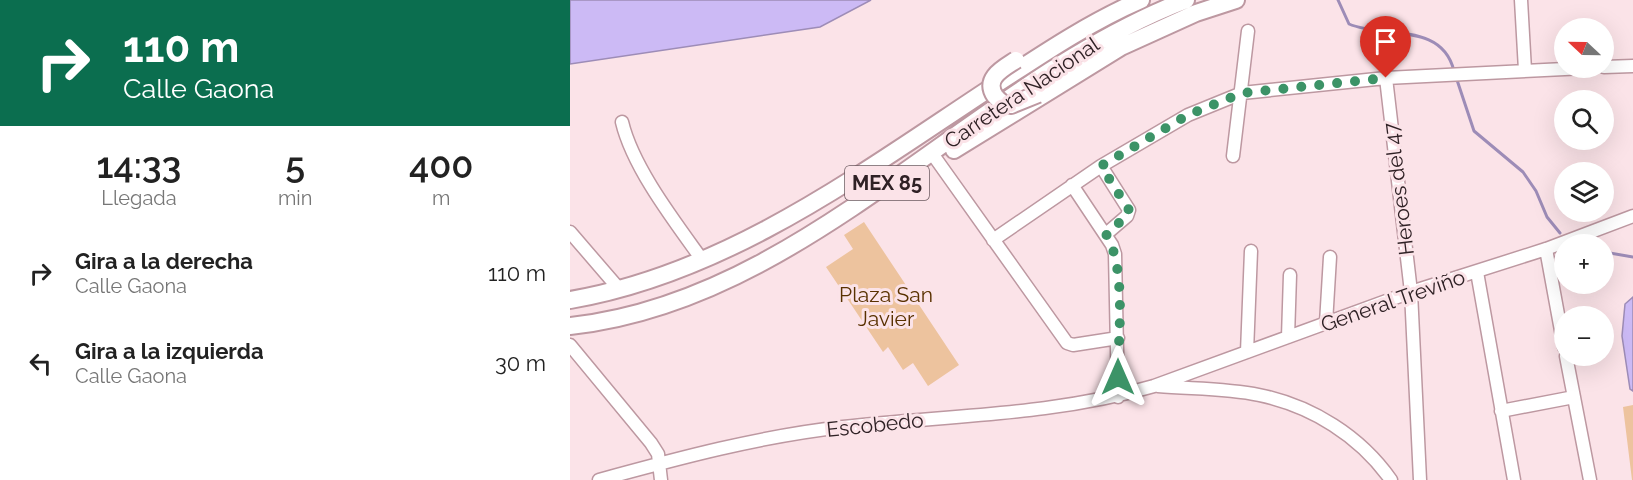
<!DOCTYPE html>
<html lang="es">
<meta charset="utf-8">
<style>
:root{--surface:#fff;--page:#f2f2f2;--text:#222;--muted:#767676}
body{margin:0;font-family:Raleway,sans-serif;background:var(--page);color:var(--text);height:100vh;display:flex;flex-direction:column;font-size:22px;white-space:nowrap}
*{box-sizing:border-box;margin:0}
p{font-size:20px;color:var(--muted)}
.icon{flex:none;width:33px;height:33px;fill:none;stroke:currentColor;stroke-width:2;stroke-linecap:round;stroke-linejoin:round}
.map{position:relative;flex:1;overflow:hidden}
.sheet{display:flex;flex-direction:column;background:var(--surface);width:570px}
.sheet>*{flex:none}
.guide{background:#0b6e4f;color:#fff;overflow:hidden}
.needle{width:39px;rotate:292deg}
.tools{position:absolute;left:984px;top:18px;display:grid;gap:12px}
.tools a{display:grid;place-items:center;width:60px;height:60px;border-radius:50%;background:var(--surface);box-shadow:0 6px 24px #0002;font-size:30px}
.pin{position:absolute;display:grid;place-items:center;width:51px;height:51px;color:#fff;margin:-62px -26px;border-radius:50% 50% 50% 0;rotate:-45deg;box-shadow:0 0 6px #0007}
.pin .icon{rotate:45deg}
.me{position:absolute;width:66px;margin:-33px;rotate:0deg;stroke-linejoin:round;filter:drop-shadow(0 0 4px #0008)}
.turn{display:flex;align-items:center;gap:21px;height:126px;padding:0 24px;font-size:27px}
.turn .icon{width:78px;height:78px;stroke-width:2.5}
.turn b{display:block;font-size:42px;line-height:51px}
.eta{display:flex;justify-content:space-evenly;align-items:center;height:102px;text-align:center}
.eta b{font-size:36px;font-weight:600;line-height:42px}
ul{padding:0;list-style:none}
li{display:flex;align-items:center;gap:18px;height:90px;padding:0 24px}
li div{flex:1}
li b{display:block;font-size:22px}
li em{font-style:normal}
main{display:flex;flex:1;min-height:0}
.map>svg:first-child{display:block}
.green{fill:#edc39e}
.water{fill:#ccbaf5;stroke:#9d8cb7;stroke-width:1.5}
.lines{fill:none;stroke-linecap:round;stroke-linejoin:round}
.stream{stroke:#9d8cb7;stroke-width:3}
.minor-casing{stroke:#bd98a1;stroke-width:15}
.highway-casing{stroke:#bd98a1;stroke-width:20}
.minor{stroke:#fff;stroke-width:12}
.highway{stroke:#fff;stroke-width:16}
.highway-bridge-casing{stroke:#bd98a1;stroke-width:20;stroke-linecap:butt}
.highway-bridge{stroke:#fff;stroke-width:16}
.route{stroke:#3c9367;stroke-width:10;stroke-dasharray:0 18}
.labels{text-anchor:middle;stroke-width:6;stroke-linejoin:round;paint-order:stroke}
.shield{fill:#fbe3e8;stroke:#6c5b60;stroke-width:1.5}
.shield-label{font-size:20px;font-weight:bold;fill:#2f2125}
.street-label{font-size:21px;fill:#2f2125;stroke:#fbe3e8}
.park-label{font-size:21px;fill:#593100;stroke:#fbe3e8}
</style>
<main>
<section class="sheet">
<div class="guide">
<div class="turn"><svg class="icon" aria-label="right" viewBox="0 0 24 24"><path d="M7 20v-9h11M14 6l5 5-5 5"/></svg><div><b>110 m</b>Calle Gaona</div></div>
</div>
<div class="eta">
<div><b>14:33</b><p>Llegada</p></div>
<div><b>5</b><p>min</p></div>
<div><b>400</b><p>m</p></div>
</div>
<ul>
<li><svg class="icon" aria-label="right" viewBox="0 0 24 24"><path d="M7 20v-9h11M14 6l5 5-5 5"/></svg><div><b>Gira a la derecha</b><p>Calle Gaona</p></div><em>110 m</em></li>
<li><svg class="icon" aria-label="left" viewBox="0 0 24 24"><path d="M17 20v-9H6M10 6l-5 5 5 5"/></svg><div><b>Gira a la izquierda</b><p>Calle Gaona</p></div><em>30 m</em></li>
</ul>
</section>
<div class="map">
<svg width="1063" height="480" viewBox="0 0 1063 480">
<rect width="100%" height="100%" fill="#fbe3e8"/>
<!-- green -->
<path class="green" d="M294 222 389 365 358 386 343 363 333 370 318 347 313 352 256 267 283 249 274 235Z
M1063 405V480H1062L1053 407Z"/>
<!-- water -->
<path class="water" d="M0 0H301L250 27 0 64Z
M1063 297V391L1060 389 1052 336 1055 304Z"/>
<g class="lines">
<!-- stream -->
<path class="stream" d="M768 0 779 24C813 39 872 21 884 71
M886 77 904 131 953 172 966 191 977 217 990 233
M1034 252 1063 257"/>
<defs>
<path id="minor" d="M951 0 955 70
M1034 67 1063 66
M816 78 841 292 850 480
M52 122C63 168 105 222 133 261
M663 156 678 31
M366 159 497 343 503 345 548 338
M531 166 559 210 557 216 536 234
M502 185 542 245 545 254 548 397
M0 232 50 290
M423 240 531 166 618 115 672 93 816 78 1015 68
M976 249 994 347
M907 272 944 480
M756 323 760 257
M718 337 720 275
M0 345 81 443 88 454 91 480
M677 352 681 251
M996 356 1020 480
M588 386C621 389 656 388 689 395 742 406 790 436 821 480
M931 411 1004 397
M29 480C109 458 191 436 273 427 378 415 481 416 584 386L841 292 976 249 1063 216"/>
<path id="highway" d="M384 150 551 47 626 13 666 0
M0 300C158 273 291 173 422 87 471 55 518 23 571 0
M0 326C235 301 403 82 616 0"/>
</defs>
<!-- minor casing -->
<use href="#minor" class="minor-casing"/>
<!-- highway casing -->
<use href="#highway" class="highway-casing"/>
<!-- minor -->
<use href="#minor" class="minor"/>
<!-- highway -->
<use href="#highway" class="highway"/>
<defs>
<path id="highway-bridge" d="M446 60C434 68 413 78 425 96 430 102 434 105 441 105L468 94"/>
</defs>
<!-- highway-bridge casing -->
<use href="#highway-bridge" class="highway-bridge-casing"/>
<!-- highway-bridge -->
<use href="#highway-bridge" class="highway-bridge"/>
</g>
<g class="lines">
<!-- route -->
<path class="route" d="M548 377C548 337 557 269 536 234L557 216 559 210 531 166 618 115 672 93 816 78"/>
</g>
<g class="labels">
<!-- shield labels -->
<rect class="shield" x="275" y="166" width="84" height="34" rx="4.5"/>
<g class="shield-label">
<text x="317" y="190">MEX 85</text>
</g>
<!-- street labels -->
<g class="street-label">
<text transform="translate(452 93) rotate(-34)" y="7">Carretera Nacional</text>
<text transform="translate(829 189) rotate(-97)" y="7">Heroes del 47</text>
<text transform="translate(823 301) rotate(-19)" y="7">General Treviño</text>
<text transform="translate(305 425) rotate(-6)" y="7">Escobedo</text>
</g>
<!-- park labels -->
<g class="park-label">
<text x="316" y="302">Plaza San<tspan x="316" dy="24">Javier</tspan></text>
</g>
</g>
</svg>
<div class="tools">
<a><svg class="needle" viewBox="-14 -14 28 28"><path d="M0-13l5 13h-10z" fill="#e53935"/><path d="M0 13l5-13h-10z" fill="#767676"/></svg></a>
<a><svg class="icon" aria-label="search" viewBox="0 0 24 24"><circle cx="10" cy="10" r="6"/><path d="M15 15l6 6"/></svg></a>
<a><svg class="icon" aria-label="layers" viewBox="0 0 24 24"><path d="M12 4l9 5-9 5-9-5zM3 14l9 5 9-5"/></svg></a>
<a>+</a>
<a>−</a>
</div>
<div class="pin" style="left:816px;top:78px;background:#d93025"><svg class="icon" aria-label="arrive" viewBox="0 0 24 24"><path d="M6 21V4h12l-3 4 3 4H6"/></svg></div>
<svg class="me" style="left:548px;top:377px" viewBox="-20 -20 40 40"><path d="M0-17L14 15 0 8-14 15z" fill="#3c9367" stroke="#fff" stroke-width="4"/></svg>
</div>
</main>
